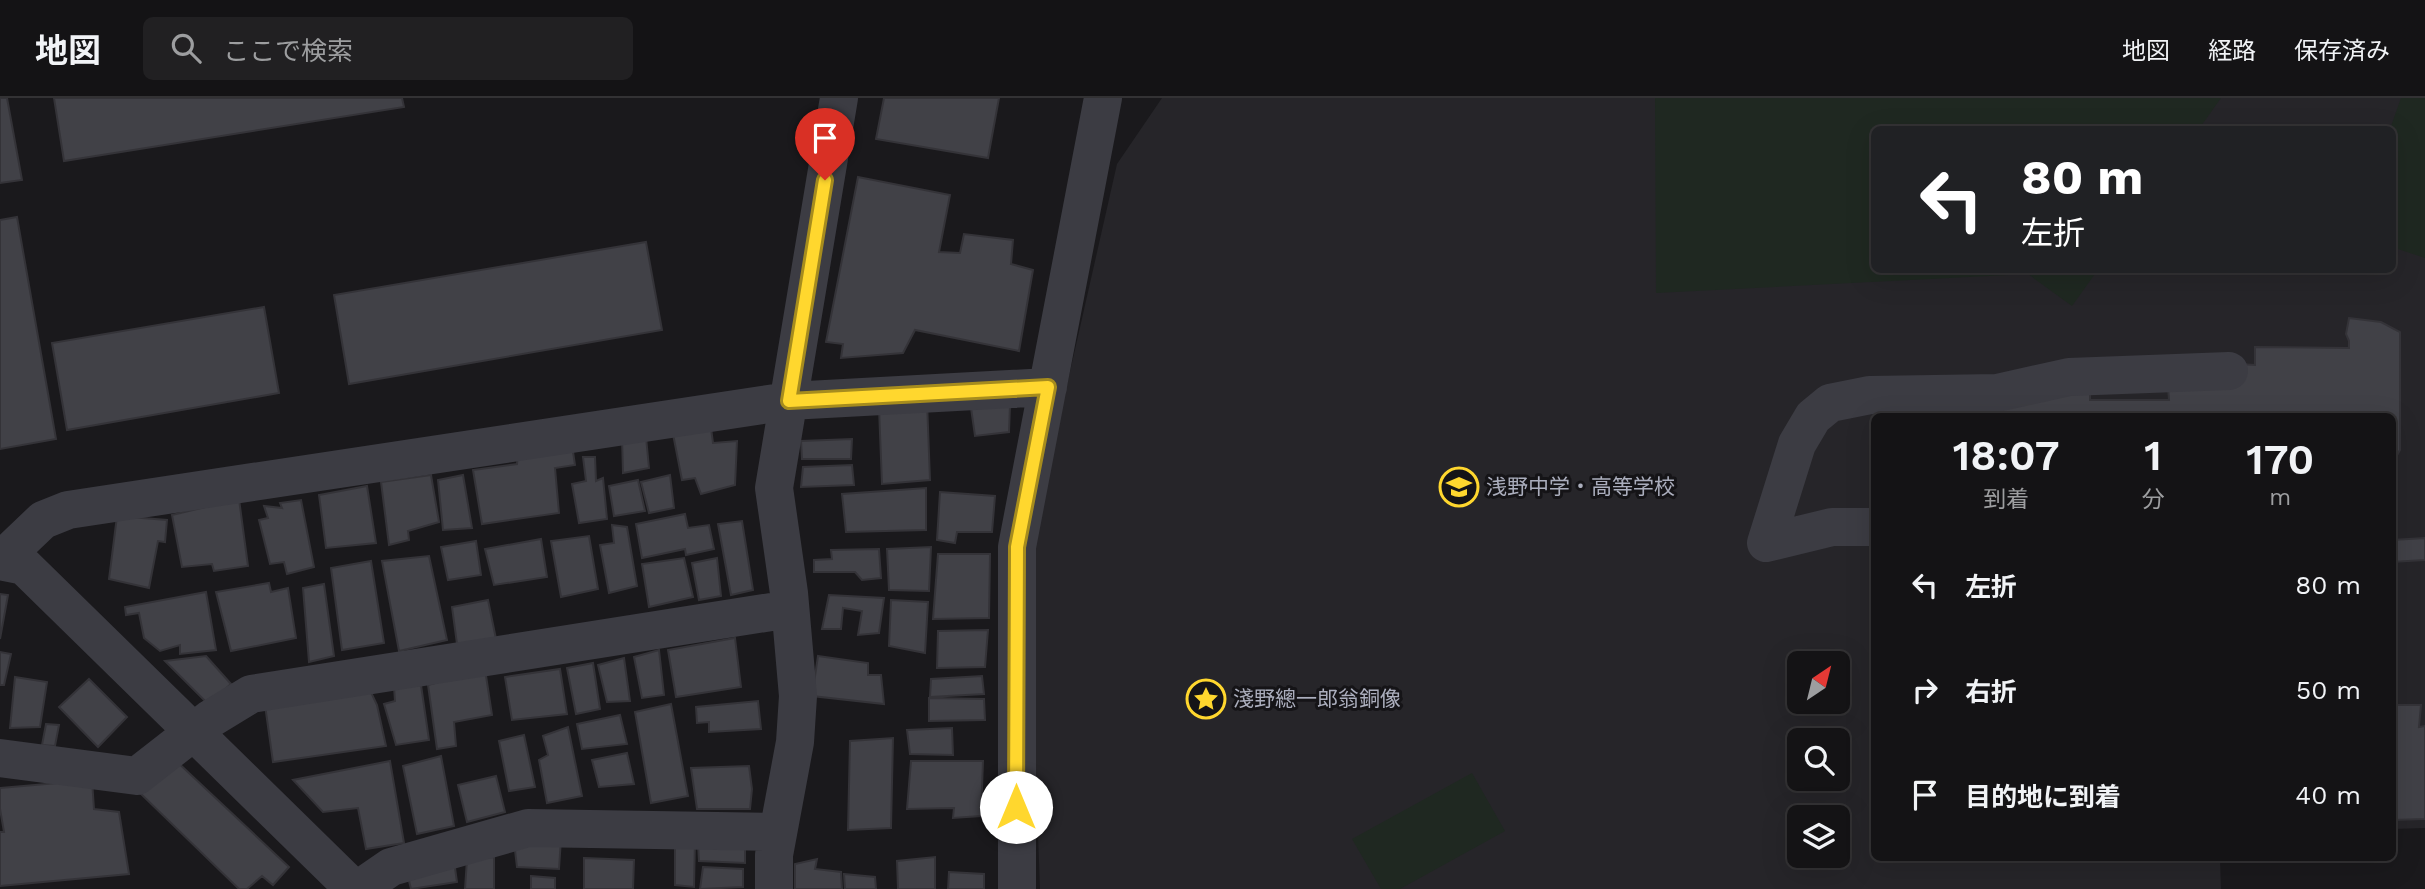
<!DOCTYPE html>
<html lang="ja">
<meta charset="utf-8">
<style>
:root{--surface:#141315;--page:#212022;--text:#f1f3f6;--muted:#9d9ea0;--line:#333234}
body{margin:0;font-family:"Work Sans","Noto Sans JP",sans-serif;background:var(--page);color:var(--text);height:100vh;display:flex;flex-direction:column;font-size:26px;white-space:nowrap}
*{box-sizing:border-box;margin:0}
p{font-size:23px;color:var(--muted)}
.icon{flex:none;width:38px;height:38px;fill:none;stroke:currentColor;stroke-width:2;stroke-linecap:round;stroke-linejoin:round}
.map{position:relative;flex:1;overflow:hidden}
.side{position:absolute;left:1871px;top:315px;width:525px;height:448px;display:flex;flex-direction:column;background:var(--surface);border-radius:10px;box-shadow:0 7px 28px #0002,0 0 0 2px var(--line)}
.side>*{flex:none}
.banner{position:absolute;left:1871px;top:28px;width:525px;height:147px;border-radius:10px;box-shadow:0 7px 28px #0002,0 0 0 2px var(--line);background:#202124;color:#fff;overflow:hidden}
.needle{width:46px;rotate:35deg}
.buttons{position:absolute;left:1787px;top:553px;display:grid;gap:14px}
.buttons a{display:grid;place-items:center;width:63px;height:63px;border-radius:10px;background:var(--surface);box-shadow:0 7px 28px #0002,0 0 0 2px var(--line);font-size:35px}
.pin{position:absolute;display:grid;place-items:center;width:60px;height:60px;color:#fff;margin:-72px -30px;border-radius:50% 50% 50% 0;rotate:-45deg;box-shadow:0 0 7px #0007}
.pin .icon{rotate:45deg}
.me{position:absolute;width:77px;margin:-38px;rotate:0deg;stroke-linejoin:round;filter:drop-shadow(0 0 5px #0008)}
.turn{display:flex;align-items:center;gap:24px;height:147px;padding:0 35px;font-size:32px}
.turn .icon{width:91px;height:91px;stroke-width:2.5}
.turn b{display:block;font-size:49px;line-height:60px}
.eta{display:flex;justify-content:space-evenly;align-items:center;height:119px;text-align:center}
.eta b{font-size:42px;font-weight:600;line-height:49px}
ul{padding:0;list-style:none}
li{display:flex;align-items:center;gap:21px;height:105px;padding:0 35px}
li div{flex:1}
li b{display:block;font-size:26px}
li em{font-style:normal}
header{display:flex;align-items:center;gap:42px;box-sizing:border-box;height:98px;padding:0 35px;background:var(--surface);border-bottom:2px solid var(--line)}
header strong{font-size:33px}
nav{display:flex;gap:38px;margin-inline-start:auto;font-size:24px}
.search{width:490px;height:63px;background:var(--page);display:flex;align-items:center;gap:18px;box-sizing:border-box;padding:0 24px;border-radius:10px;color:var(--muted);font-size:26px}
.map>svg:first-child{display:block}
.built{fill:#262529;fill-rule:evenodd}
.green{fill:#1f2821}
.building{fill:#414147;stroke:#343338;stroke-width:2}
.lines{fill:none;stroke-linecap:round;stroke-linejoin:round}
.minor{stroke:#3c3c43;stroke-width:38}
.route-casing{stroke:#a68c1e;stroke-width:18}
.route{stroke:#ffd72e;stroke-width:12}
.labels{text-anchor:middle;stroke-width:6;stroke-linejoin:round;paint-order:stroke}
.poi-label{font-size:21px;fill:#abaebd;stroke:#151417;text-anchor:start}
</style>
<header>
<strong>地図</strong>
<div class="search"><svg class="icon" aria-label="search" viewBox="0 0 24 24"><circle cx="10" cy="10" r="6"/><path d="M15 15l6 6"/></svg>ここで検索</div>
<nav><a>地図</a><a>経路</a><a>保存済み</a></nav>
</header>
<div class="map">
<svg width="2425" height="791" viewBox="0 0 2425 791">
<rect width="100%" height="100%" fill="#1a191c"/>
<!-- built -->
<path class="built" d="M1162 0H2425V730L2392 731V318H1874V760H2220L2221 791H1040L1028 459 1117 66ZM1874 32H2392V172H1874ZM1799 565H1838V604H1799ZM1799 642H1838V681H1799ZM1799 719H1838V758H1799Z"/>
<!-- green -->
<path class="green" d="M1655 0H2221L2199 31 1874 32V172H2129L2097 173 2072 208 2028 176 1656 195Z
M2401 0H2425V160L2392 149V32L2390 31Z
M1472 675 1505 733 1400 791H1381L1352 741Z"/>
<!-- building -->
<path class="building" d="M0 0H7L22 82 0 85Z
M54 0H402L404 9 64 63Z
M884 0H999L988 60 876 41Z
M858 79 950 97 939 154 960 155 964 136 1013 142 1011 166 1033 172 1019 253 915 232 903 255 841 260 843 246 826 244Z
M17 119 56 341 0 351V122Z
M646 144 662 232 349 286 334 197Z
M264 209 279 295 67 332 52 245Z
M2349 220 2381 224 2400 234V352L2392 366V318H1910V312L2090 280V302H2169L2168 289 2239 266 2255 267V249L2349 250V243L2346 236Z
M927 303 930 382 882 386 879 310Z
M1010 307 1009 334 975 338 971 310Z
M711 330 713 345 737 343 735 387 701 396 695 380 682 382 673 336Z
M646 339 649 370 623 375 622 340Z
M852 341 851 361H802L801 343Z
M572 347 575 367 555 370 559 415 482 426 473 372 517 366 518 354Z
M583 359H595L596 383 603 380 607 421 579 425 572 386 586 383Z
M852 367 854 387 801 389 803 369Z
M431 377 439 424 408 433 409 442 389 447 381 384Z
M463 377 472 430 443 432 438 382Z
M670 377 674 410 649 415 641 384Z
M638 382 645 413 614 418 609 388Z
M367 388 376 445 326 450 319 397Z
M926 390V432L846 434 842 396Z
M940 394 995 398 992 434H957L955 445 937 442Z
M239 401 248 468 214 473 212 466 182 469 172 417Z
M301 402 314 469 287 476 284 464 270 466 259 422 268 420 264 408 282 410 280 405Z
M685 416 688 430 709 427 714 451 686 457 685 451 642 460 636 426Z
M117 418 167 422 165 444 158 443 149 490 109 481Z
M742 423 753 492 731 497 718 426Z
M612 427 627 429 637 488 609 495 600 447 614 445Z
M589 438 598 491 561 499 551 443Z
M2425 440V462L2392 464V442Z
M541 441 547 479 494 487 485 451Z
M476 443 481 477 448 482 441 449Z
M931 449 929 493 889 492 887 451Z
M879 451 881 480 862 482 855 474H814V462L832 461 831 452Z
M938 456H990L989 520 933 521Z
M429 458 447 542 399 553 382 463Z
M684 460 693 499 649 509 642 466Z
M717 460 721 498 699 502 692 465Z
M371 463 384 545 342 552 331 470Z
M269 485 271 494 288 490 296 540 231 553 216 494Z
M324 486 334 558 309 564 303 490Z
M206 494 216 552 180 556V547L160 553 144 540 139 515 126 517 125 509Z
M0 496 8 497 0 541Z
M829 497 884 500 879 535 858 537 862 513 843 510 841 531H822Z
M488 502 496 541 457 546 452 509Z
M891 502 928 504 925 555 889 548Z
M988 532 985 569 937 570 938 533Z
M735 540 741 589 676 599 668 552Z
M659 552 664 597 642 600 634 559Z
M0 554 11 556 4 587H0Z
M206 558 231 586 208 606 165 563Z
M818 558 868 565V577H881L884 606 812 598Z
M624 560 630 603 607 604 598 567Z
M593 565 600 611 576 616 567 570Z
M485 571 492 617 454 624 456 648 437 651 428 587Z
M560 571 567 616 512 622 505 579Z
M982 578 984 596 930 599 931 581Z
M15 579 47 584 40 629 10 630Z
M89 581 127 619 98 649 59 609Z
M421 587 429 642 396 647 384 606 395 603 394 589Z
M369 590 377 607 386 648 273 664 265 607Z
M929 600 984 601 985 622 929 623Z
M758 603 761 631 709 634V624L697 625 696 609Z
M671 606 688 698 651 705 635 614Z
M2392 607H2421L2419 629 2425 628V721L2392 722Z
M620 617 627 646 582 651 577 626Z
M46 626 59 627 55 648 42 647Z
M568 629 582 698 547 705 539 662 548 657 543 638Z
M952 630 953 657 910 656 907 632Z
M524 637 535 689 509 693 499 643Z
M893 640 891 730 848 732 850 643Z
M627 655 634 686 599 689 592 662Z
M441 658 454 728 417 736 403 668Z
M173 660 289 769 273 787 262 778 247 791H239L141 696Z
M390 663 404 745 366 751 358 710 323 714 293 682Z
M911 663H983L981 718 953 720 954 710 907 711Z
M749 668 752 691 750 711H697L691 670Z
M496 678 505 714 467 724 458 687Z
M92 682 94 711 119 714 129 776 0 788V734H4L0 711V690Z
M561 741 559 771 517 769 514 744Z
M695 742 694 789 675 787V746Z
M698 746 745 747V765L699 763Z
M494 759V791H465L467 761Z
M935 759V791H898L897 763Z
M584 760 634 762 633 791H584Z
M817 761 815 771 841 774 842 791H795V766Z
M454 763 457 784 411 791 407 775Z
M703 769 743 771V789L700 791Z
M949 774 984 776V791H948Z
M844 776 875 779 876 791H845Z
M531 778 555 780V791H531Z"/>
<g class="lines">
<!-- minor -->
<path class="minor" d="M1766 445 1797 346 1813 319 1830 305 1870 297 1997 295 2069 279 2229 273
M1766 445 1832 429H1874
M0 463 43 422 68 412 789 303 1048 289
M0 463 24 468 354 791
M0 660 137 678 210 621 251 596 790 511
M359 791 391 769 528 730 778 734
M774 791V757L795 644 798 598 789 495 774 390 839 0
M1017 791V449L1103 0"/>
</g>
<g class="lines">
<defs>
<path id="route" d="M825 82 789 303 1048 289 1017 449 1016 709"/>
</defs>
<!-- route casing -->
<use href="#route" class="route-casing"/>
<!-- route -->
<use href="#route" class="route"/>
</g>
<!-- icons -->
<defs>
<symbol id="school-ring" viewBox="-11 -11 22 22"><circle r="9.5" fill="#151417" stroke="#ffd72e" stroke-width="1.5"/><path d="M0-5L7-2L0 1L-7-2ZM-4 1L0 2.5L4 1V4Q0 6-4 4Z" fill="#ffd72e"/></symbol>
<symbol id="sight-ring" viewBox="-11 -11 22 22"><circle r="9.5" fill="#151417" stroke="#ffd72e" stroke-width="1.5"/><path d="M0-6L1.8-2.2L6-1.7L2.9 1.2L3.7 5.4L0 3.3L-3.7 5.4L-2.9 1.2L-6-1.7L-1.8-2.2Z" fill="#ffd72e"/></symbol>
</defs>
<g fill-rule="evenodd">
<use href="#school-ring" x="1437" y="367" width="44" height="44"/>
<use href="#sight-ring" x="1184" y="579" width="44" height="44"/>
</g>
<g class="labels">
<!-- poi labels -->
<g class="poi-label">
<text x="1486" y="396">浅野中学・高等学校</text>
<text x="1233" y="608">淺野總一郎翁銅像</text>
</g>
</g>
</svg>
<div class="buttons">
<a><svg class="needle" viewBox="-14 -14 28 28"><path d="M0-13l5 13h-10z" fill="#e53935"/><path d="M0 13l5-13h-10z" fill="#9d9ea0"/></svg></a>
<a><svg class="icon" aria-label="search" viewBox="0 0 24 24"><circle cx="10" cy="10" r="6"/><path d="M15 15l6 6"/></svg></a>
<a><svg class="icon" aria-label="layers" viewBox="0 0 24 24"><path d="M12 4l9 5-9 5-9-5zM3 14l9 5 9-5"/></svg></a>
</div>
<div class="pin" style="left:825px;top:82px;background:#d93025"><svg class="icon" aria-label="arrive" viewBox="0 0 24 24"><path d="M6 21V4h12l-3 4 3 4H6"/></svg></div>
<svg class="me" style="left:1016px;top:709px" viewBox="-20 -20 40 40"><circle r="19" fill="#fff"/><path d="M0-13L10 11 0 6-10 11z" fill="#ffd72e"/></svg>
<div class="banner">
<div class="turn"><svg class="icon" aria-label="left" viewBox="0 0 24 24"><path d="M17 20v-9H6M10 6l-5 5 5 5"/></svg><div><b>80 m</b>左折</div></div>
</div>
<section class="side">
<div class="eta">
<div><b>18:07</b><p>到着</p></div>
<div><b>1</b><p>分</p></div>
<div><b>170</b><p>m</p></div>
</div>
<ul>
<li><svg class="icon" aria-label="left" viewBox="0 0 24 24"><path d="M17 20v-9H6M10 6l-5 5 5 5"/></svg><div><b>左折</b></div><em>80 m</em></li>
<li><svg class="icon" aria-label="right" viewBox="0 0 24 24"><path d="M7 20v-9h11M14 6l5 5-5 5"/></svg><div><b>右折</b></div><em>50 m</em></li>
<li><svg class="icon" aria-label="arrive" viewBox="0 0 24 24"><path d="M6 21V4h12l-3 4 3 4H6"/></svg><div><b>目的地に到着</b></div><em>40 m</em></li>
</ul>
</section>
</div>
